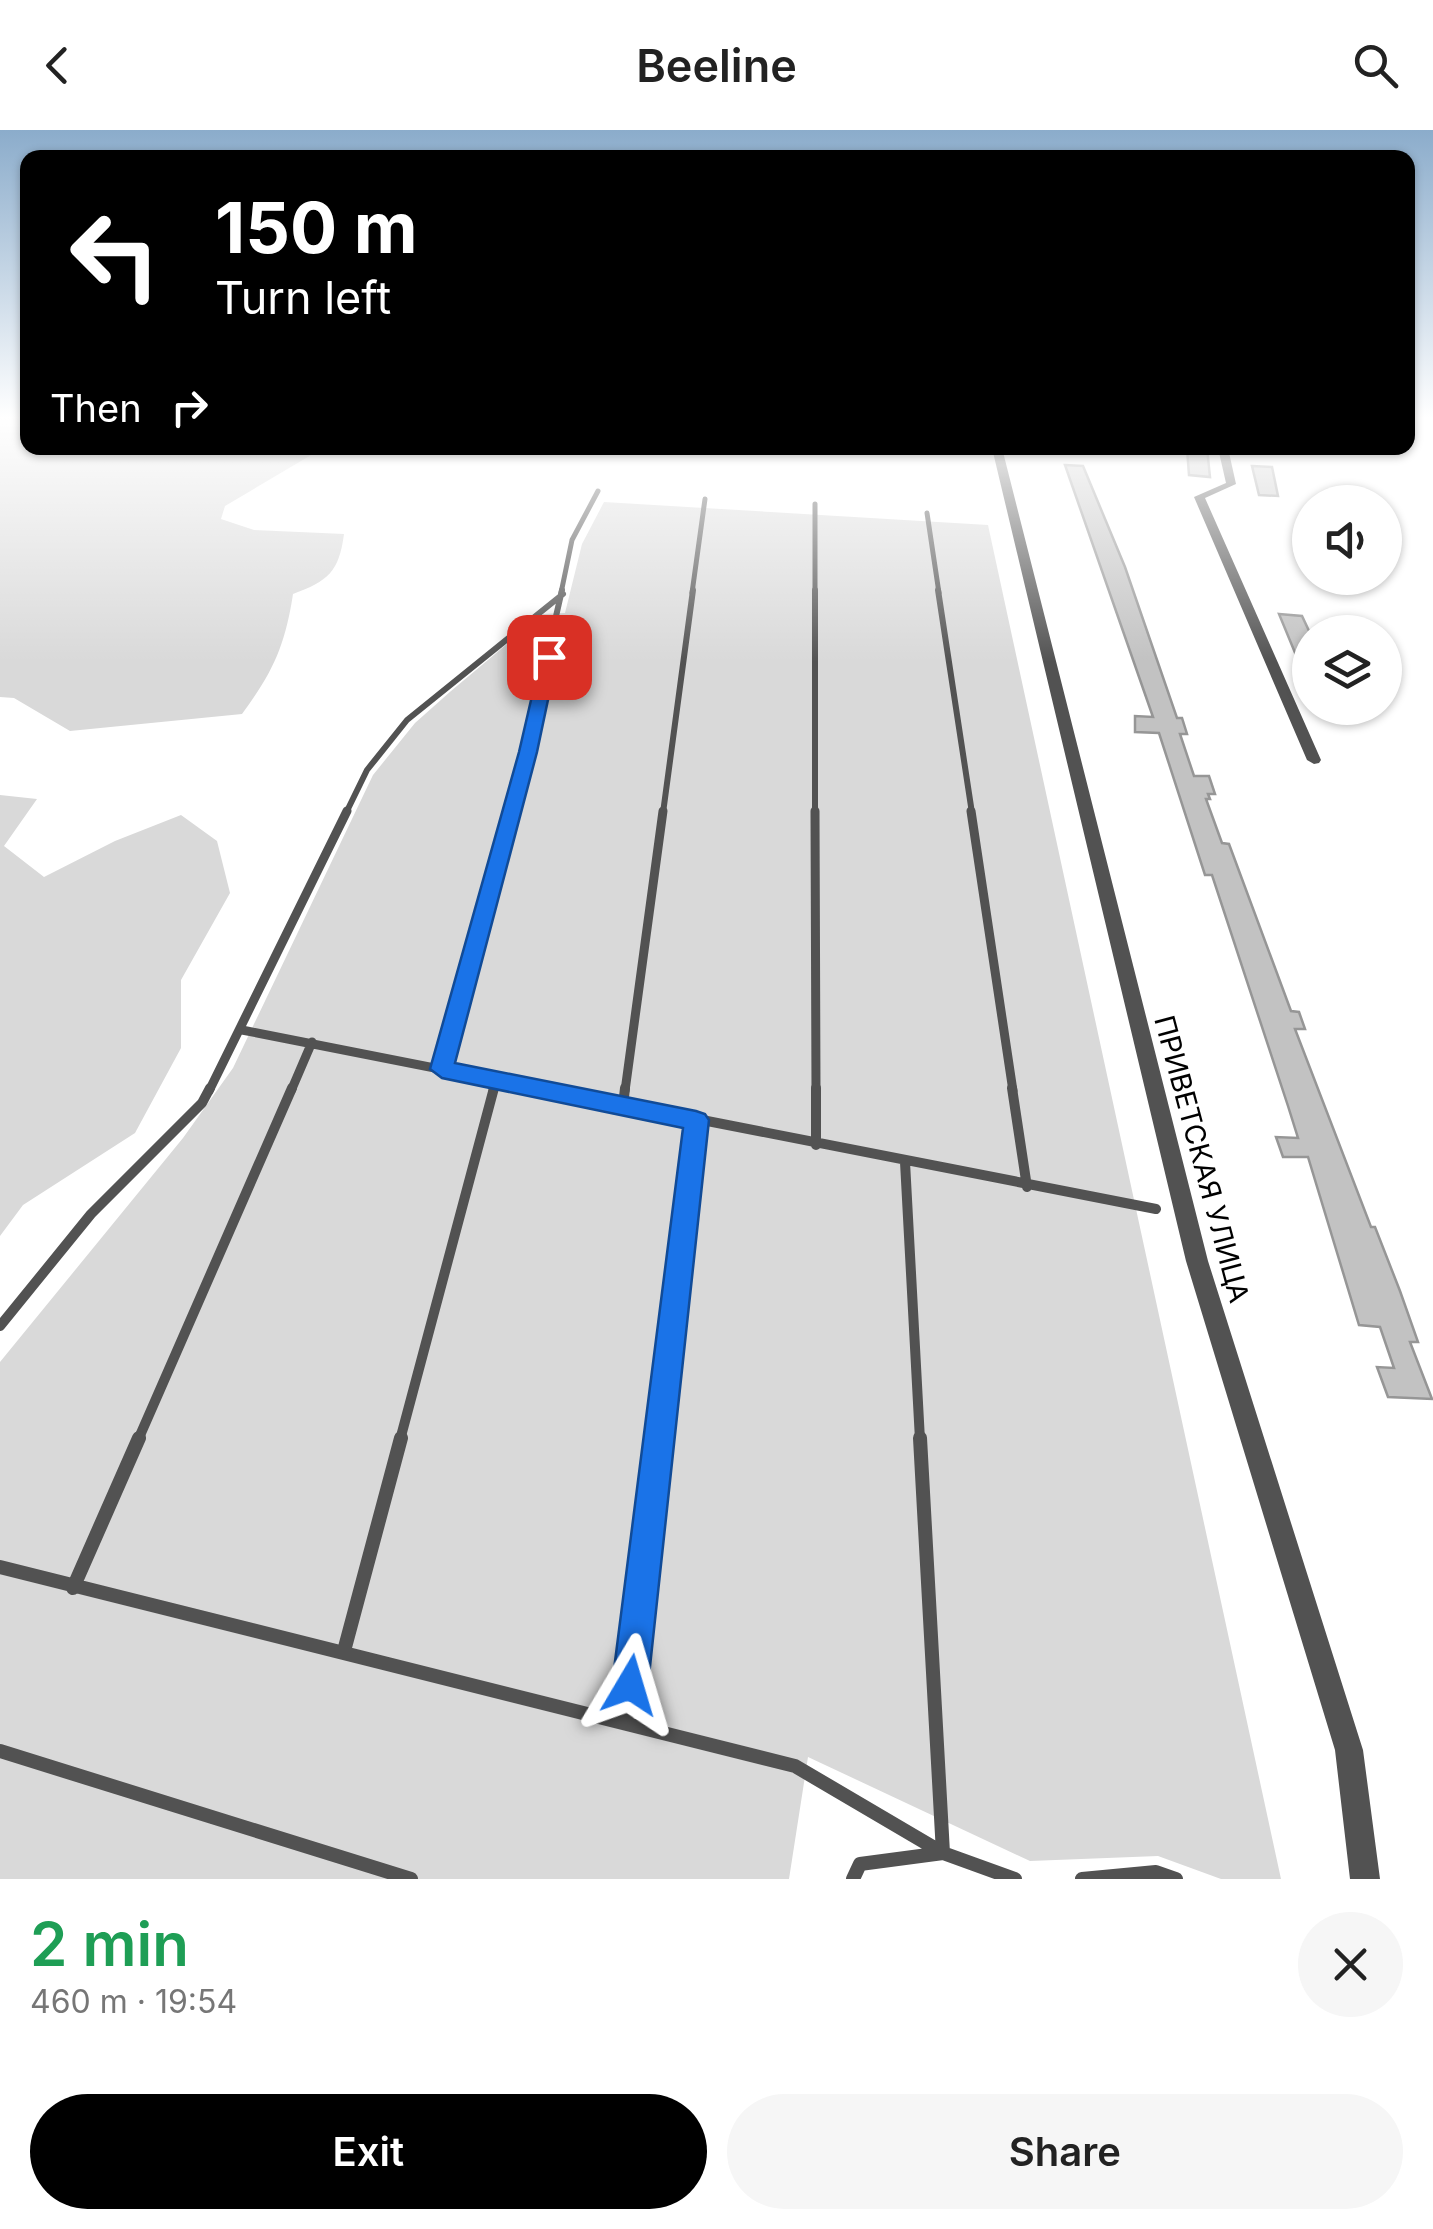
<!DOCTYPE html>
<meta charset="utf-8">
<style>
:root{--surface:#fff;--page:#f6f6f6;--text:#222;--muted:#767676;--accent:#000}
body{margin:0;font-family:Inter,sans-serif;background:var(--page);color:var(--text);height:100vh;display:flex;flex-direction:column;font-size:38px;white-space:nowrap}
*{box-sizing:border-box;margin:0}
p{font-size:32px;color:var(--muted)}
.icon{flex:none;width:55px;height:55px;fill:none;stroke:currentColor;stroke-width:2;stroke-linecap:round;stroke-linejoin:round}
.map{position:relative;height:1749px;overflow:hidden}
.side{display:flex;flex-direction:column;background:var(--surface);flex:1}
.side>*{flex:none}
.banner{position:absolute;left:20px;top:20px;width:1395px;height:305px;border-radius:20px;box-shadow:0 2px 8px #0004;background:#000;color:#fff;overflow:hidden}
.tools{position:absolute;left:1292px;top:355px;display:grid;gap:20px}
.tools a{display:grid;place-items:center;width:110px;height:110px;border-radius:50%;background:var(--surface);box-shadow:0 2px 8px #0004;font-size:50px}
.pin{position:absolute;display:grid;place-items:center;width:85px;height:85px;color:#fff;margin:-42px;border-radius:20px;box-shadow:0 5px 15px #0006}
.me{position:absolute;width:110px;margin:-55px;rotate:7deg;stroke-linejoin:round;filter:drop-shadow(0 0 8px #0008)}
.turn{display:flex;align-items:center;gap:35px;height:210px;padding:0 30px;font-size:45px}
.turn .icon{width:130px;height:130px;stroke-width:2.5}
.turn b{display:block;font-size:70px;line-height:85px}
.then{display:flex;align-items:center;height:95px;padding:0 30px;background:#0003;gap:20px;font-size:38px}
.round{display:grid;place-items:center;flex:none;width:105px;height:105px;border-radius:52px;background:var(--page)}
.headline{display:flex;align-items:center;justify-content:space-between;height:170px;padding:0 30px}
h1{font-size:60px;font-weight:600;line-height:75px;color:#1e9e55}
.primary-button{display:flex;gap:20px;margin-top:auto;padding:20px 30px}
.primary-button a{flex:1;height:115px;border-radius:60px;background:var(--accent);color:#fff;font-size:40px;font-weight:600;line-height:115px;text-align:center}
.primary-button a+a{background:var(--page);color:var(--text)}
header{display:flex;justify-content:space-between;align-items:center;height:130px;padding:0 30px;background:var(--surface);font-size:45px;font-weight:600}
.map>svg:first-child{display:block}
.green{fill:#d9d9d9}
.building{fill:#c2c2c2;stroke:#969696;stroke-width:2.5}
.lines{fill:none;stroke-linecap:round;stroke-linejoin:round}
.service-far4{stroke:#525252;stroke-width:5}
.service-far3{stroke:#525252;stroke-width:6}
.service-far2{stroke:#525252;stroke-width:9}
.service-far1{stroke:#525252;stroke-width:10}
.service{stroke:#525252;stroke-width:14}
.minor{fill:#525252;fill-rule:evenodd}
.route{fill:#1a73e8;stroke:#114b97;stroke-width:2.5}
.labels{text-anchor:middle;stroke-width:9;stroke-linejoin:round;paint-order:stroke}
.street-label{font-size:28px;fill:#000;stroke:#fff}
</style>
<header><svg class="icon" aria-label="back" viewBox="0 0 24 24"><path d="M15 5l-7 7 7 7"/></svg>Beeline<svg class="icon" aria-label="search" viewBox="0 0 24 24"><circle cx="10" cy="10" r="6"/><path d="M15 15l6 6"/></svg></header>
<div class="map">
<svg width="1433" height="1749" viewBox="0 0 1433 1749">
<rect width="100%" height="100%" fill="#fff"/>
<!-- green -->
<path class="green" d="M0 287H27L28 318H323L225 376 221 389 254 400 344 404C339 442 328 451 293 464 285 516 273 542 242 584L70 601 14 568 0 567Z
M604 372 988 395 1281 1749H1221L1158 1726 1030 1731 808 1627 789 1749H0V1232L183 1008 233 938 373 645 415 593 451 561 543 484 565 483 582 414Z
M0 665 37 669 4 716 44 747 115 711 181 685 217 711 230 763 181 850V918L135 1003 23 1075 0 1106Z"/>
<!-- building -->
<path class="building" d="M1187 318H1207L1210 347 1189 345Z
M1065 335 1083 336 1125 437 1177 588H1182L1187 604H1180L1194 646H1209L1215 664H1208L1210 669H1206L1222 713 1229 714 1291 881 1299 882 1305 899H1295L1371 1097H1375L1400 1161 1418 1212H1410L1432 1269 1388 1267 1377 1237 1394 1238 1380 1197 1359 1195 1308 1027H1283L1276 1007 1298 1008 1288 976 1212 745H1205L1159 603 1135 602V586L1153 587Z
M1252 336 1272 337 1278 366 1259 365Z
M1279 484 1302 486 1310 503V559Z"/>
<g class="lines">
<!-- service-far4 -->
<path class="service-far4" d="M815 374V463
M927 383 939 463
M561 463 572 410 598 361
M692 463 705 369"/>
<!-- service-far3 -->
<path class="service-far3" d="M815 460V683
M938 460 972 683
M346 683 367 640 407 590 563 464
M511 683 562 460
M663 683 693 460"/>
<!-- service-far2 -->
<path class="service-far2" d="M815 681 816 961
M971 681 1013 961
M242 900 551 961
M442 939 512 681
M209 961 347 681
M291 961 312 912
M493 961 496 951
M625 961 663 681"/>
<!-- service-far1 -->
<path class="service-far1" d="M539 958 1156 1079
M816 958V1015
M1012 958 1027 1057
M623 976 625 958
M905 1032 920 1310
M0 1196 91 1084 202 973 210 958
M138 1310 292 958
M400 1310 494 958
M659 1310 696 990"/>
<!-- service -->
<path class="service" d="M0 1437 795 1636 943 1723 1015 1749
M73 1458 139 1308
M344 1521 401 1308
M626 1593 659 1308
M0 1621 411 1749
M853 1749 860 1734 943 1723 920 1308
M1082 1749 1156 1742 1176 1749"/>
<!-- minor -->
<path class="minor" d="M992 318H1002L1208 1131 1363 1620 1380 1749H1350L1335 1620 1186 1131Z
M1218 318H1228L1236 354 1205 368 1321 630 1319 633 1314 634 1307 630 1194 367 1226 353Z"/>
</g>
<!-- sky -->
<linearGradient id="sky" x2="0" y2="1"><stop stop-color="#8baccb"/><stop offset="0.54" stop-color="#fff"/><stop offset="1" stop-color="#fff" stop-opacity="0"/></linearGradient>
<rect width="1433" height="532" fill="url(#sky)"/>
<!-- route -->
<path class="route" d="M549 522 557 527 537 622 455 933 696 981 705 984 709 990 648 1555 642 1568 630 1573 618 1568 612 1555 683 998 442 948 430 939 519 622 541 527Z"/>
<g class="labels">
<!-- street labels -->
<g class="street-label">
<text transform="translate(1202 1029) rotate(75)" y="10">ПРИВЕТСКАЯ УЛИЦА</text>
</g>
</g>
</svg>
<div class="tools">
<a><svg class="icon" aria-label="sound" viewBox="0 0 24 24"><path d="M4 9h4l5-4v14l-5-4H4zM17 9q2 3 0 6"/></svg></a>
<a><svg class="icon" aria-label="layers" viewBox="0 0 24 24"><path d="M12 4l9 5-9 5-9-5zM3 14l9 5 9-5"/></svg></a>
</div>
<div class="pin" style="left:549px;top:527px;background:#d93025"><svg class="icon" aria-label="arrive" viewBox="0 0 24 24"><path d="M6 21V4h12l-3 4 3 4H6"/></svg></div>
<svg class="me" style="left:630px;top:1555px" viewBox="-20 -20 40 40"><path d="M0-17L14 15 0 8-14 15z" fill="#1a73e8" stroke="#fff" stroke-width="4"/></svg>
<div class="banner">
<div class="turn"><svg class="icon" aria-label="left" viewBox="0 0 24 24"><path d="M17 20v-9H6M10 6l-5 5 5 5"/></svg><div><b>150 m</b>Turn left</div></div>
<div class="then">Then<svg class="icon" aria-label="right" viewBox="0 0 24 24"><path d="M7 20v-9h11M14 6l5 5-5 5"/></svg></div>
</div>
</div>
<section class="side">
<div class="headline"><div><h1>2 min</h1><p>460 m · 19:54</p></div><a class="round"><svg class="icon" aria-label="close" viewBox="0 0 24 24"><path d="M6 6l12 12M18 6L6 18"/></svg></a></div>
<div class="primary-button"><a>Exit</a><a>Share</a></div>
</section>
